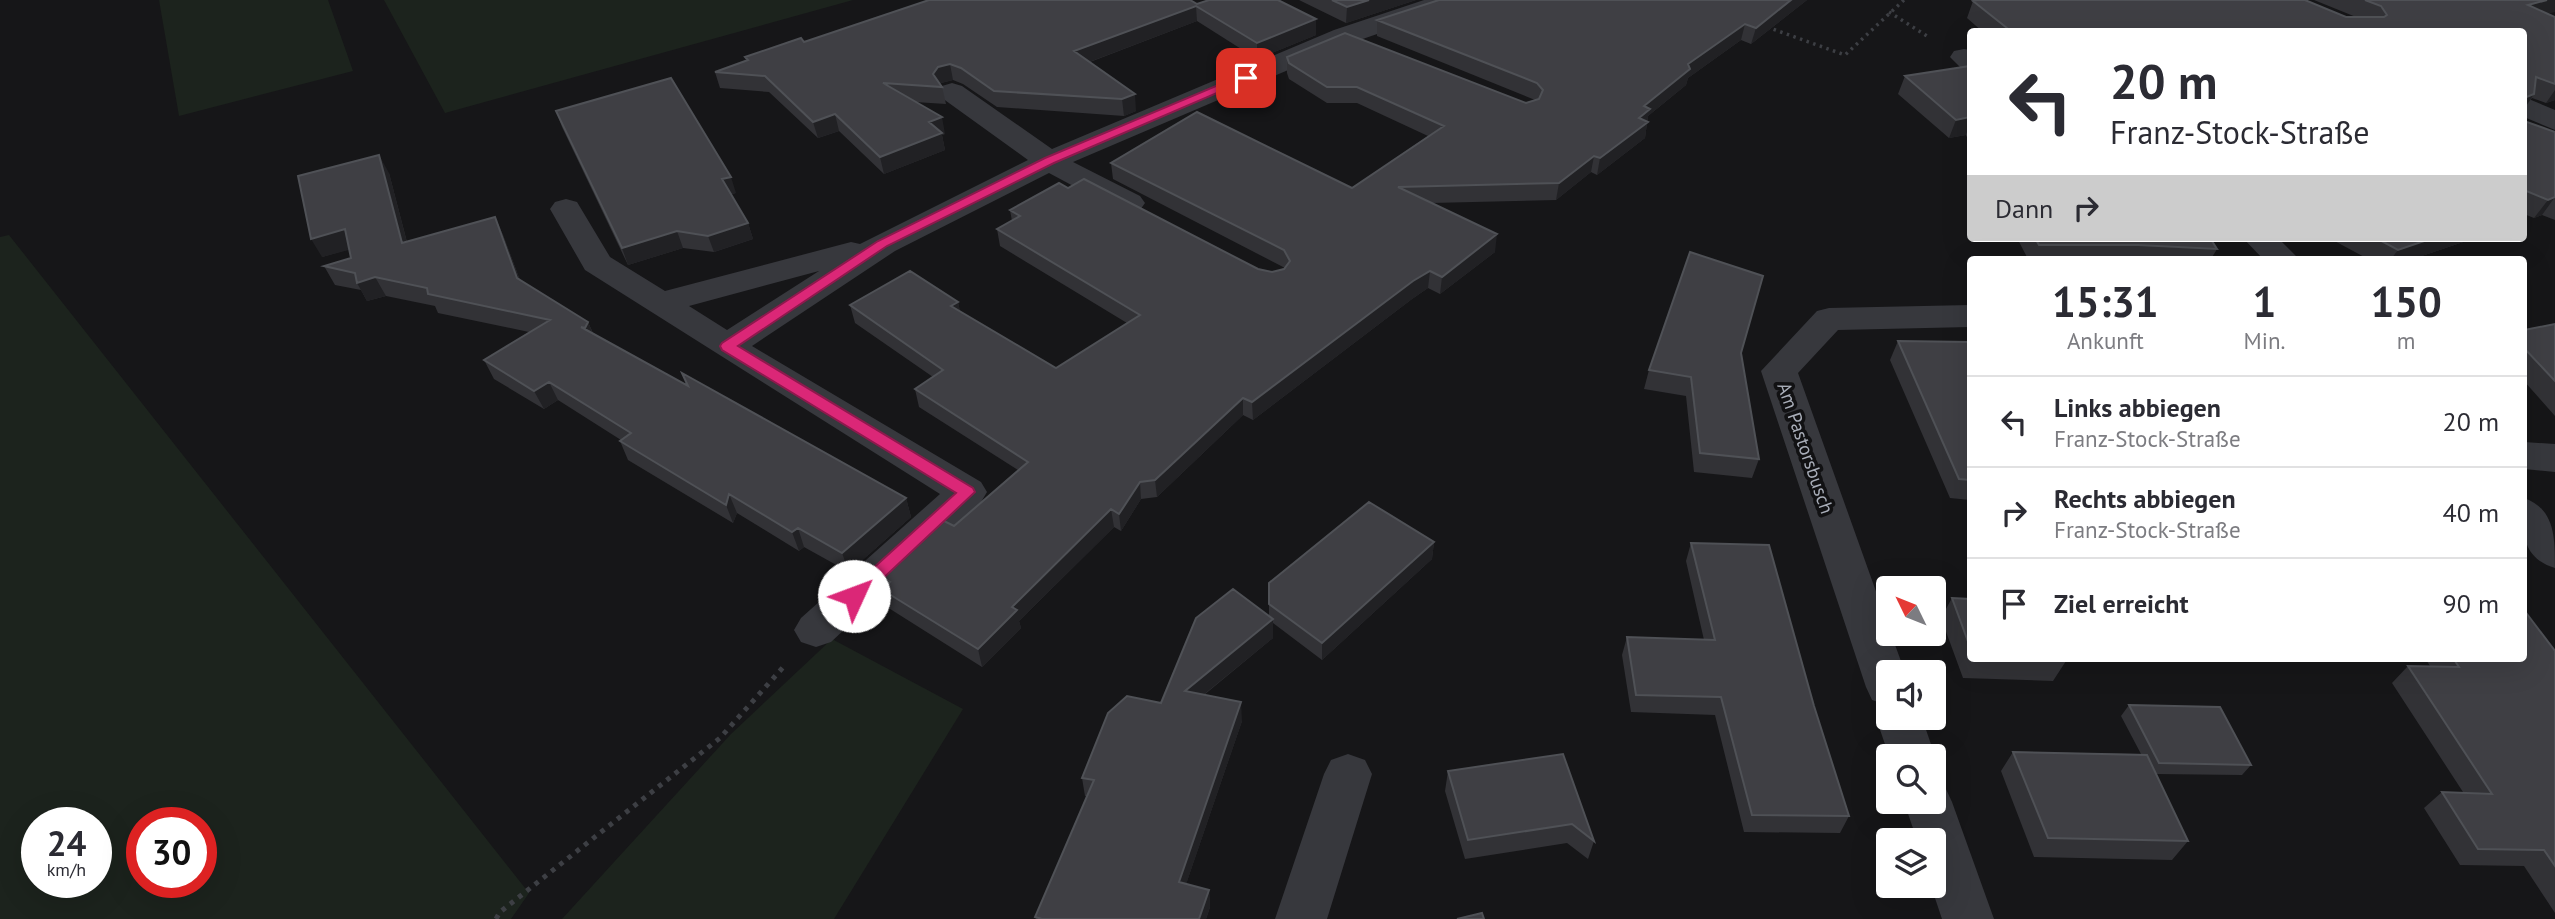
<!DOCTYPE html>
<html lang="de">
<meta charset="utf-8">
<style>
:root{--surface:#fff;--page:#f7f7f7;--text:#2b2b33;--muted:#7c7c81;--line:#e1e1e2}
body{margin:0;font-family:"PT Sans",sans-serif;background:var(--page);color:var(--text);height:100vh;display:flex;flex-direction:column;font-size:26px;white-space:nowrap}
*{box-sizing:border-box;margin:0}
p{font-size:23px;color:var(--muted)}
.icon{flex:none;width:38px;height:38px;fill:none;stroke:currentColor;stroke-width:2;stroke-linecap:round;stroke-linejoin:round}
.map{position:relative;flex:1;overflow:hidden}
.panel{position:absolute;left:1967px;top:256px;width:560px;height:406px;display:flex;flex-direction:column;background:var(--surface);border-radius:7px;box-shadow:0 7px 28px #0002}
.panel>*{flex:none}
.top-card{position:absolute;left:1967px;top:28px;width:560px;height:214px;border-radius:7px;box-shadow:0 7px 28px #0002;background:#fff;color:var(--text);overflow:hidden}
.needle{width:46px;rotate:313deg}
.buttons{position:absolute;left:1876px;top:576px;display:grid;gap:14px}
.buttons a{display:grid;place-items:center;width:70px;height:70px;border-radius:7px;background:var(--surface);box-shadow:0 7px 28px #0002;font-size:35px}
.speed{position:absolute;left:21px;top:807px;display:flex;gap:14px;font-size:35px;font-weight:700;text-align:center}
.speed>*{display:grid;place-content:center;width:91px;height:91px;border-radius:50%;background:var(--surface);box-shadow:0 7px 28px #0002;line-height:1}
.speed small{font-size:18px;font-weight:400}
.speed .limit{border:10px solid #d22;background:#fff;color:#111}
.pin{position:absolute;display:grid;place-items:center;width:60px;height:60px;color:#fff;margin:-30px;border-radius:14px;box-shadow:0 4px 10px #0006}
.me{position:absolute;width:77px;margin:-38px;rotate:47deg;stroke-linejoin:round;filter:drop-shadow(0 0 5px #0008)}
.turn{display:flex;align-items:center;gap:24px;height:147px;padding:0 28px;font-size:32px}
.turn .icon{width:91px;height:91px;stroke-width:2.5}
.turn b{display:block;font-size:49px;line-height:60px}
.then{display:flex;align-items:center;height:66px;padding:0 28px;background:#0003;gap:14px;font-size:26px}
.eta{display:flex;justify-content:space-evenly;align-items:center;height:119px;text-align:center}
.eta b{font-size:42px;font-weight:700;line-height:49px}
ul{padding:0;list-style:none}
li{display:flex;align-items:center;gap:21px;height:91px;padding:0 28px;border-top:2px solid var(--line)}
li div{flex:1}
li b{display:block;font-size:26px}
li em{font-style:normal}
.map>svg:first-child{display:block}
.green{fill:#1c231d;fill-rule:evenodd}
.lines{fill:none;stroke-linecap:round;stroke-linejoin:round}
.path-far1{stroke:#3d3f44;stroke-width:3.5;stroke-dasharray:2.5 4.5;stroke-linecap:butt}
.path{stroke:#3d3f44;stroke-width:5;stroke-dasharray:4.5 6;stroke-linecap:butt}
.minor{fill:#37383d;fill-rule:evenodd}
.wall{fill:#323236}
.shaded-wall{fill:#212124}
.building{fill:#3f3f44;stroke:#4f5156;stroke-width:2}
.route{fill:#db2777;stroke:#8e194d;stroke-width:2}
.labels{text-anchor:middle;stroke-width:7;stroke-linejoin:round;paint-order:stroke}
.street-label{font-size:19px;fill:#a8adb8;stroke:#111113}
</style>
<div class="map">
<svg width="2555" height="919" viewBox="0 0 2555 919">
<rect width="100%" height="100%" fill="#161618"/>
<!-- green -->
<path class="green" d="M159 0H328L353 71 179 116Z
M384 0H853L445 113Z
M9 235 529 893 511 919H0V237ZM37 822H96V882H37ZM142 822H201V882H142Z
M832 639 963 709 834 919H562L731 734Z"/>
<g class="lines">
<!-- path-far1 -->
<path class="path-far1" d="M1889 12 1927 36
M1767 27 1845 55 1904 0"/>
<!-- path -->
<path class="path" d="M496 919 500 912 720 738 786 664"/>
<!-- minor -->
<path class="minor" d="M1424 0H1462L1458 6 1354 42 1073 162 1140 196 1145 203 1140 210 1129 212 1118 210 1049 173 895 251 752 346 981 482 987 492 981 502 831 642 816 647 801 642 794 630 801 618 940 494 585 270 550 209 555 202 566 199 577 202 610 257 665 291 851 242 860 244 1028 160 942 98 938 92 942 86 952 83 962 86 1052 149 1334 30ZM819 271 727 330 689 306Z
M1964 49 1970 50V69L1960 67 1950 57 1954 51Z
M2524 97 2555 110V130L2524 117Z
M2243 238H2278L2299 259H2263Z
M1970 305V327L1838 330 1798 373 1888 625V634H1891L1905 672H1888V718H1922L1935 756 1934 759V756H1889L1876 718 1884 704 1872 700 1866 687 1761 371 1817 311 1829 308Z
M2524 442 2555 444V472L2524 469Z
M2524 498C2555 509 2555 537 2555 568 2521 558 2521 529 2524 498Z
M1348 754 1365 760 1372 774 1327 919H1275L1324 774 1331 760Z
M1934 783 1945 787 1952 802 1994 919H1942L1931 886H1934V840H1917L1904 802H1934Z"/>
</g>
<!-- wall -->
<path class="wall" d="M1299 0H1416L1346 23Z
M1807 0 1751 44 1741 40 1688 78 1686 85 1648 116 1645 138 1597 175 1591 172 1556 200 1431 203 1495 252 1440 294 1428 288 1412 299 1253 420 1243 415 1157 497 1141 499 1121 531 1114 527 1019 621 1021 628 982 667 887 607 881 589 884 587 881 577 954 526 1018 470 919 407 915 389 933 377 855 323 850 305 958 302 960 312 1056 368 1127 323 1000 246 997 229 1012 221 1010 210 1068 188 1258 269 1272 272 1285 268 1113 179 1111 163 1352 188 1428 136 1357 103H1327L1289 79 1287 73V57L1526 103 1535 100 1377 36V20Z
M2314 0H2555L2548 14 2555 17V100L2546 103 2532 98 2524 109V32H1983L1967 18 1973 1 2356 17Z
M1197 4 1316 19V35L1257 59 1197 21 1090 62 1136 111 1124 116 997 107 963 84 953 80 941 83 940 85 942 87 946 104 915 102 945 134 942 135 945 150 884 174 839 131 818 138 769 92 720 88 715 72 746 61 745 57 804 42Z
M1970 66V144L1966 135 1949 138 1898 94 1905 76Z
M556 111 736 193 731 194 748 223 753 239 714 252 683 248 628 265 562 127Z
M2524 121 2555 132V220L2542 215 2534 218 2524 214Z
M389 173 407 242 495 217 503 235 520 280 588 322 593 333 687 385 682 373 906 498 911 517 849 572 804 547 799 551 737 513 733 523 628 460 620 441 621 440 558 400 544 409 494 379 484 360 529 332 438 313 435 306 386 296 367 301 361 290 335 285 324 266 351 258 350 249 322 257Z
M2017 238H2210L2217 249 2211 259H2028Z
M2329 238H2475L2413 259H2368Z
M2555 324V416L2524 381V330Z
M1898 341 1970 342V500L1950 498 1890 360Z
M1741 353 1759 459 1752 478 1694 472 1686 396 1644 389 1649 370Z
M1434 542 1432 559 1322 660 1273 623V638L1204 695 1242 721 1186 884 1209 890 1210 907 1206 919H1036L1035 917 1087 796H1085L1082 778 1161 703 1269 616V583Z
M1691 543 1814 706 1849 816 1840 833 1744 832 1715 715 1631 712 1622 655 1627 637 1704 640 1686 561Z
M1952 598 1970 599V658H2064L2066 661 2053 681 1963 678 1941 618Z
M2555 651V913L2524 866 2460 865 2424 808 2442 792H2463L2392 683 2408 666H2430L2425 658H2524Z
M2129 705 2251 765 2242 775 2156 774 2188 841 2172 860 2034 857 2001 771 2013 752 2141 754 2121 716Z
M1563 754 1594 841 1588 859 1567 843 1465 859 1445 791 1448 771Z"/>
<!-- shaded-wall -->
<path class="shaded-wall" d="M1369 0H1416L1346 23 1347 7Z
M1791 0H1807L1751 44 1756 28Z
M2547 0H2555V12L2516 22 2528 5Z
M1196 6 1197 21 1076 67 1074 51Z
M1316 19V35L1257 59V43Z
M1745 24 1741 40 1688 78 1686 85 1648 116 1645 138 1597 175 1600 158 1639 118 1644 106 1688 64Z
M950 64 953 80 941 83 938 87 933 74 938 67Z
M2555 90V100L2546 103Z
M1135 94 1136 111 1124 116 1122 99Z
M2534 94 2524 109V98Z
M835 114 839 131 818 138 813 122Z
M942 117 945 134 942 135 945 150 884 174 880 157 929 122Z
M1970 117V123L1966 135 1949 138 1956 120Z
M379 155 389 173 412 262 402 243Z
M1594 156 1591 172 1556 200 1559 183Z
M731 177 736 193 727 195 722 179Z
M2555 197 2542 215 2534 218 2548 200Z
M495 217 503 235 526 297 517 278Z
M748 223 753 239 714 252 708 236Z
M345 229 356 248 322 257 311 239Z
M677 231 683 248 628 265 622 248Z
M1497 234 1495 252 1440 294 1442 277Z
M2433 238H2475L2413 259H2391L2398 250Z
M1430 271 1428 288 1412 299 1253 420 1252 402 1413 281Z
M375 277 386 296 367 301 357 283Z
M958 302 962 320 951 306Z
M588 322 596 341 594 346 585 328Z
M549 382 558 400 544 409 534 391Z
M1243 398V415L1157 497 1155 480Z
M1140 482 1141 499 1121 531 1119 514Z
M729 494 737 513 733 523 726 505Z
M906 498 911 517 849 572 842 553Z
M1111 509 1114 527 1019 621 1021 628 982 667 978 649 1012 607Z
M798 528 804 547 799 551 792 532Z
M1434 542 1432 559 1322 660V643Z
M1273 619V638L1186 709 1185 691Z
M1241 702 1242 721 1181 899 1179 882Z
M1209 890 1210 907 1206 919H1199Z"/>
<!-- building -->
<path class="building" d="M929 0H1190L1197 4 1209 0H1278L1316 19 1257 43 1196 6 1074 51 1135 94 1122 99 994 91 961 68 950 64 938 67 933 74 942 87 883 83 942 117 929 122 942 133 880 157 835 114 813 122 765 76 715 72 748 60 745 57 801 38 804 42Z
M1332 0H1369L1347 7Z
M1439 0H1791L1756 28 1745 24 1688 64 1690 69 1644 106 1650 109 1639 118 1648 122 1600 158 1594 156 1559 183 1398 187 1497 234 1442 277 1430 271 1413 281 1252 402 1243 398 1155 480 1140 482 1119 514 1111 509 1012 607 1017 610 978 649 881 589 890 582 881 577 942 520 954 526 1028 462 915 389 943 370 850 305 910 271 958 302 951 306 1056 368 1140 315 997 229 1020 216 1010 210 1059 183 1068 188 1084 179 1258 269 1272 272 1284 269 1290 261 1284 250 1111 163 1197 112 1352 188 1444 126 1357 87H1327L1289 63 1287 57 1345 33 1526 103 1539 99 1543 90 1537 83 1377 20Z
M1977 0H2305L2346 17H2384L2387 15 2381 6 2365 0H2547L2528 5 2555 17V84L2536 77 2534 94 2524 98V32H2012L1973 1Z
M1970 66V117L1956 120 1905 76Z
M671 78 731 177 722 179 748 223 708 236 677 231 622 248 556 111Z
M2524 121 2555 132V197L2548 200 2524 190Z
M379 155 402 243 495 217 517 278 588 322 585 328 581 327 688 386 682 373 906 498 842 553 798 528 792 532 729 494 726 505 620 441 631 433 549 382 534 391 484 360 550 320 428 294 427 288 375 277 357 283 355 273 324 266 351 258 345 229 311 239 298 176Z
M2035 238H2210L2217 249 2138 245H2039Z
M2376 238H2433L2398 250Z
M1690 252 1763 276 1741 353 1759 459 1700 453 1691 377 1649 370Z
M2555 324V381L2524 348V330Z
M1898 341 1970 342V480L1959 479Z
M1369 502 1434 542 1322 643 1269 604V583Z
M1691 543 1769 545 1814 706 1849 816 1752 815 1721 697 1636 695 1627 637 1715 640Z
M1233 589 1273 619 1185 691 1241 702 1179 882 1209 890 1199 919H1042L1035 917 1094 780 1082 778 1108 713 1127 696 1161 703 1196 618Z
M1952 598 1970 599V647Z
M2524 610 2555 651V866L2544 850 2478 849 2442 792 2492 794 2408 666 2459 667 2453 658H2524Z
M1975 658H2064L2066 661Z
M2129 705 2220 707 2251 765 2159 763Z
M2013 752 2147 755 2188 841 2048 838Z
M1563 754 1594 841 1572 824 1468 840 1448 771Z
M1482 913 1484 919H1457Z"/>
<!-- route -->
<path class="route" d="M1242 75 1252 78 1054 163 887 246 738 346 973 488 975 492 860 600H848L845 596 848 591 956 493 722 350 720 346 722 343 878 241 1045 158Z"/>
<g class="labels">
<!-- street labels -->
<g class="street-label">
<text transform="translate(1806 448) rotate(71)" y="7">Am Pastorsbusch</text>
</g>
</g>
</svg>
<div class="buttons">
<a><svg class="needle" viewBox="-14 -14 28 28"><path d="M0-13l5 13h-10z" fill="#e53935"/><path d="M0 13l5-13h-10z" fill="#7c7c81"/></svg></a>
<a><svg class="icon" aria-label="sound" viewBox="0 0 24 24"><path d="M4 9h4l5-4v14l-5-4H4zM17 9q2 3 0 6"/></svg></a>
<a><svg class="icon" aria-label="search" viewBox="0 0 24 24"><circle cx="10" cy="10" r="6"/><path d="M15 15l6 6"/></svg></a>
<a><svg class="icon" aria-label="layers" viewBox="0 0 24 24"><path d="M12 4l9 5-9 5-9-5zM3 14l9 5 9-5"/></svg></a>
</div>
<div class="speed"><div>24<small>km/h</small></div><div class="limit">30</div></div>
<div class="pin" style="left:1246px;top:78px;background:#d93025"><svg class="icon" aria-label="arrive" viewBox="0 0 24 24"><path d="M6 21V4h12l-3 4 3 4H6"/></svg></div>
<svg class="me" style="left:854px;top:596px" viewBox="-20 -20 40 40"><circle r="19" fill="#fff"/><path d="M0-13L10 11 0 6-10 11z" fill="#db2777"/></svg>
<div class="top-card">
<div class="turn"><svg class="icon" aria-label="left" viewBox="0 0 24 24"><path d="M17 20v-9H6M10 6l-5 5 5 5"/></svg><div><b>20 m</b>Franz-Stock-Straße</div></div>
<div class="then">Dann<svg class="icon" aria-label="right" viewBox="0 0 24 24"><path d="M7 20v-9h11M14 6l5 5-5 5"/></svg></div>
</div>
<section class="panel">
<div class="eta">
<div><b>15:31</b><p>Ankunft</p></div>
<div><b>1</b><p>Min.</p></div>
<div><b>150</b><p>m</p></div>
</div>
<ul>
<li><svg class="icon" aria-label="left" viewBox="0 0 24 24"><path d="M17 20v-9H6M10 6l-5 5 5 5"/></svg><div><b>Links abbiegen</b><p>Franz-Stock-Straße</p></div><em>20 m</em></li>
<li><svg class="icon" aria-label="right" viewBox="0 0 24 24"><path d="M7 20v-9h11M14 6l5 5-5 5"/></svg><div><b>Rechts abbiegen</b><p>Franz-Stock-Straße</p></div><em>40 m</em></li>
<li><svg class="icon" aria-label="arrive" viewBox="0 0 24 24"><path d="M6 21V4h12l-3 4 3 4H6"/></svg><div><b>Ziel erreicht</b></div><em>90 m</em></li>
</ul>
</section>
</div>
